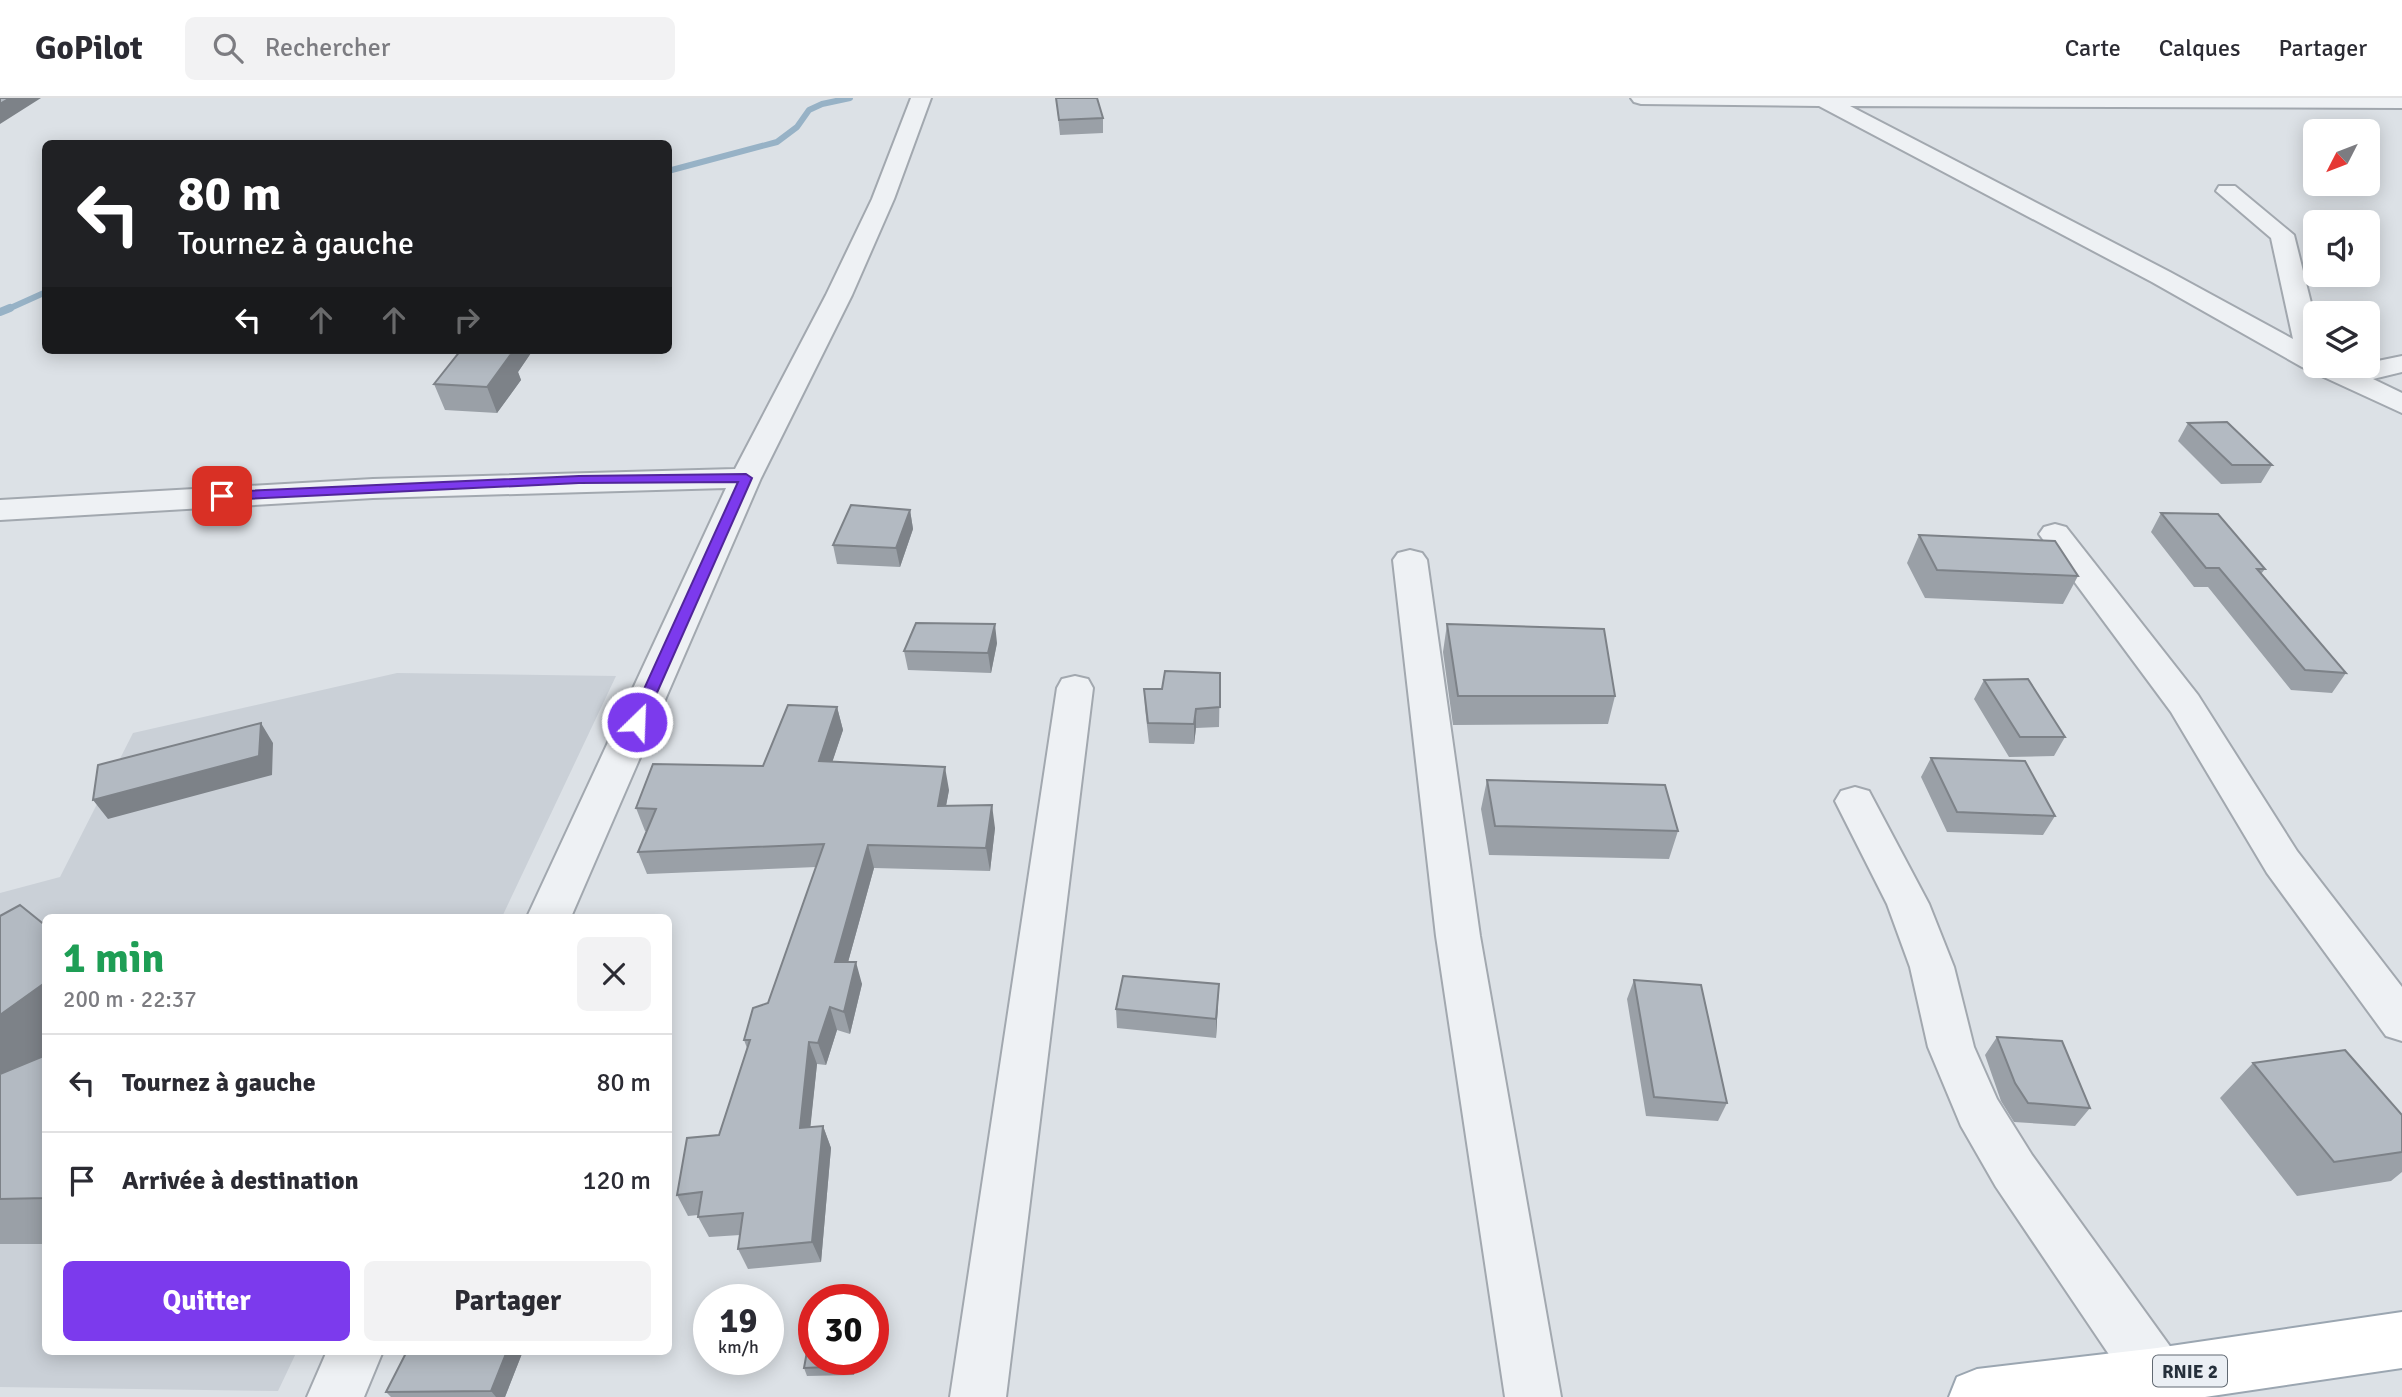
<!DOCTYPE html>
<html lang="fr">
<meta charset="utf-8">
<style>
:root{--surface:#fff;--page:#f2f2f3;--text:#2b2b33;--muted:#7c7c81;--line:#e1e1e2;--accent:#7c3aed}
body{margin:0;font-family:Signika,sans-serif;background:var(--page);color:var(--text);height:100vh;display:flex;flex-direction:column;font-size:26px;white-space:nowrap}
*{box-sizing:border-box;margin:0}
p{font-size:23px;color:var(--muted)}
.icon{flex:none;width:38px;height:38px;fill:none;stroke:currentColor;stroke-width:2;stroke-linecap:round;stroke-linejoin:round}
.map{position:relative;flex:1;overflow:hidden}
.drawer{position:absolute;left:42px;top:816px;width:630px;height:441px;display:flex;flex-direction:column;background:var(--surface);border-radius:10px;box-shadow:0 4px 18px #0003}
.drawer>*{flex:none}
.top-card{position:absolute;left:42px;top:42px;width:630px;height:214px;border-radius:10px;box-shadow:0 4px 18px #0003;background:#202124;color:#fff;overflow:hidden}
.needle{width:46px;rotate:228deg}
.fabs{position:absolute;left:2303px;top:21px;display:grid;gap:14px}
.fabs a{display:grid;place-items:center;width:77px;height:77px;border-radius:10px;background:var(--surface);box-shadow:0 4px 18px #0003;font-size:35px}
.speed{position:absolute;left:693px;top:1186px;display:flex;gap:14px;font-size:35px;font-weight:700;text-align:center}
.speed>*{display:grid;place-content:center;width:91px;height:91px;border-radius:50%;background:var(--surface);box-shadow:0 4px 18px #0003;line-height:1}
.speed small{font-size:18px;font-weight:400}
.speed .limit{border:10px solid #d22;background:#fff;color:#111}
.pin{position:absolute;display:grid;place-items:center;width:60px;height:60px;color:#fff;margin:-30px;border-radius:14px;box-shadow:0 4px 10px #0006}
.me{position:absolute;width:77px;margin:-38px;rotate:24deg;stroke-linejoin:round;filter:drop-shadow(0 0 5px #0008)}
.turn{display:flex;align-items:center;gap:24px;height:147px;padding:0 21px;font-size:32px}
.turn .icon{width:91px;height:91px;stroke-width:2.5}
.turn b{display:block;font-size:49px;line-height:60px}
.lanes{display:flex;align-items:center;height:66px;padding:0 21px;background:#0003;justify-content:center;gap:35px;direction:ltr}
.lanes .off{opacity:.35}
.round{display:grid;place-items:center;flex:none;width:74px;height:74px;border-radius:10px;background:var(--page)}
.headline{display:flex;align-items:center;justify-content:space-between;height:119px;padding:0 21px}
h1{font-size:42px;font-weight:700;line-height:52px;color:#1e9e55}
.action{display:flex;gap:14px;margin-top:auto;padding:14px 21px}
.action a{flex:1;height:80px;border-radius:10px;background:var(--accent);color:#fff;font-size:28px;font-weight:700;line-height:80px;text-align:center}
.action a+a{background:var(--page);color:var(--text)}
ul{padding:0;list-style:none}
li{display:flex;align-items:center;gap:21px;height:98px;padding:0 21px;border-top:2px solid var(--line)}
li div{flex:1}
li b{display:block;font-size:26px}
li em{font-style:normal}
header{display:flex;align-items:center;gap:42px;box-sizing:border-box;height:98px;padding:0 35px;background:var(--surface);border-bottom:2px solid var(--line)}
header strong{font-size:33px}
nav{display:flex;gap:38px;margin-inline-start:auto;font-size:24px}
.search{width:490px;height:63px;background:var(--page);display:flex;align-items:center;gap:18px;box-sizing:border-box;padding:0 24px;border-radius:10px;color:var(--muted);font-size:26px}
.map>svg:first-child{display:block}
.built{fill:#cad0d7}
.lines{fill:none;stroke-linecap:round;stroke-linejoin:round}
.stream-far1{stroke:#97b2c6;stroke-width:6}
.stream{stroke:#97b2c6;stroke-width:8}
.minor-casing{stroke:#a2a8af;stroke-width:4}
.major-casing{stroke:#9ba6b1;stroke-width:4}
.minor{fill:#eef1f4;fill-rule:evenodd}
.major{fill:#fff;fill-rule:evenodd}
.wall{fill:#9aa0a7}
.shaded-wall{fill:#7d8288}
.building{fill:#b3bac2;stroke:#7d8288;stroke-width:2}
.route{fill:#7c3aed;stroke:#51269a;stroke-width:2}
.labels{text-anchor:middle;stroke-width:7;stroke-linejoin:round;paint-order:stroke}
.shield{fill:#ebeff4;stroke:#616972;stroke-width:2}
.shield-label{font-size:19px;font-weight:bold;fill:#26303b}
</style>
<header>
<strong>GoPilot</strong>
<div class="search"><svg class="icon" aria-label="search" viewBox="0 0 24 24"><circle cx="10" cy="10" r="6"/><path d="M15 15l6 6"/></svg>Rechercher</div>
<nav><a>Carte</a><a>Calques</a><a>Partager</a></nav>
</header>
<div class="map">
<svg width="2402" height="1299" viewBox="0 0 2402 1299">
<rect width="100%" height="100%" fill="#dce1e6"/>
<!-- built -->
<path class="built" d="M397 575 616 578 502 819H46V1253H297L278 1293 0 1289V795L60 779 133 635Z"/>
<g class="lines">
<!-- stream-far1 -->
<path class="stream-far1" d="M668 73 777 44 797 29 809 12 822 6 850 0
M6 212 46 194"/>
<!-- stream -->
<path class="stream" d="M0 214 10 210"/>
<defs>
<path id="minor" d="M911 0H931L894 101 852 197 761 380 571 819H527L726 390 373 400 0 422V402L373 381 735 371 826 197 872 101Z
M1631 0H2402V10L1850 8 2170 174 2293 241 2271 140 2216 93 2219 88H2235L2294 137 2315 221V268H2368V265L2402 258V274L2373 281 2402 295V315L2302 269 2152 184 1819 8 1641 6 1634 4Z
M2055 426 2066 429 2198 597 2297 753 2402 889V943L2386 938 2267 775 2171 614 2039 436 2044 429Z
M1410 452 1422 455 1427 462 1480 838 1561 1299H1505L1436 838 1393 462 1398 455Z
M1075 578 1088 581 1093 590 1006 1299H950L1057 590 1062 581Z
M1855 689 1869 693 1929 806 1954 869 1974 949 1997 1001 2032 1057 2177 1258 2185 1278 2177 1298H2137L1996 1089 1961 1028 1928 949 1910 869 1887 806 1835 703 1841 693Z
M327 1253H383L364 1299H307Z"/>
<path id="major" d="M2402 1214V1270L2205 1299H1949L1957 1279 1977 1271 2157 1250Z"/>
</defs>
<!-- minor casing -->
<use href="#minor" class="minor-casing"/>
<!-- major casing -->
<use href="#major" class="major-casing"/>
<!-- minor -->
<use href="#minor" class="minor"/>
<!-- major -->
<use href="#major" class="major"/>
</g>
<!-- wall -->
<path class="wall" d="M1056 0 1103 20V35L1060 37Z
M533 252 518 274 521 282 497 315 445 312 434 286Z
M2188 325 2272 367 2261 385 2221 386 2178 343Z
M910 412 913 431 900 469 837 466 833 447Z
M2161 415 2265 471 2261 476 2346 575 2332 595 2291 592 2208 489H2194L2151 434Z
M1919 437 2078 478 2063 506 1925 500 1907 465Z
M1447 526 1615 598 1608 626 1453 627 1443 554Z
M997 545 991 575 908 572 904 553Z
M1220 575 1219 629 1196 630 1194 646 1149 645 1145 610 1144 591H1162Z
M1984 582 2065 639 2054 658 2009 659 1974 601Z
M837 609 843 632 832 664 949 692 946 707 995 730 990 773 874 770 848 864 862 886 850 936 837 932 826 967 817 966 810 1029 823 1028 831 1050 821 1164 748 1171 738 1151 740 1137 709 1139 698 1119V1117L688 1118 677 1097 719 1037 747 950 744 942 768 905 816 769 647 776 638 754 646 733H645L636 710 763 668Z
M1931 660 2055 718 2043 737 1947 734 1921 679Z
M1487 682 1678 733 1669 761 1489 757 1481 711Z
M0 818 46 828V1146H0Z
M1634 882 1727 1005 1718 1023 1646 1018 1627 901Z
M1218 904 1216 940 1117 930 1116 911Z
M1997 939 2090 1010 2075 1028 2014 1024 2001 1003 1985 957Z
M2253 965 2402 1017V1074L2391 1083 2297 1098 2220 1000Z
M407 1253H523L505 1299H391L386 1294Z
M856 1262 854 1277 807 1278 804 1270Z"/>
<!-- shaded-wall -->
<path class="shaded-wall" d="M10 0H41L0 26V6Z
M505 252H533L518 274 521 282 497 315 487 289Z
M910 412 913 431 900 469 896 450Z
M995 526 997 545 991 575 988 555Z
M837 609 843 632 825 686 819 663Z
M1196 611V630L1194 646V626Z
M261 625 273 645 272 677 108 721 93 702Z
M945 669 949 692 942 730 938 708Z
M992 707 995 730 990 773 986 750Z
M868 747 874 770 842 886 835 864Z
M856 864 862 886 850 936 844 914Z
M46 884V968L0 990V917Z
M1219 886 1216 940V921Z
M830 909 837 932 826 967 818 945Z
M809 944 817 966 808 1052 800 1030Z
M823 1028 831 1050 821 1164 812 1144Z
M507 1253H523L505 1299H496L491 1293Z
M852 1262H856L854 1277 851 1268Z"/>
<!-- building -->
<path class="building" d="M0 0H10L0 6Z
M1056 0H1097L1103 20 1059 22Z
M461 252H505L504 253 511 256 487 289 434 286Z
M2227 324 2272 367H2232L2188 325Z
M851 407 910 412 896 450 833 447Z
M2161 415 2218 416 2265 471H2257L2346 575 2305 572 2219 470H2206Z
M1919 437 2055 443 2078 478 1937 472Z
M916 525 995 526 988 555 904 553Z
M1447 526 1604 531 1615 598H1458Z
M1165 573 1220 575V609L1196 611 1194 626 1148 625 1144 591H1162Z
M2028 581 2065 639H2020L1984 582Z
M788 607 837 609 819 663 945 669 938 708 992 707 986 750 868 747 835 864H856L844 914 830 909 818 945 809 944 800 1030 823 1028 812 1144 738 1151 743 1115 698 1119 702 1094 677 1097 687 1040 719 1037 750 942H744L753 910 768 905 824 746 638 754 656 711 636 710 653 666 763 668Z
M261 625 259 658 93 702 98 667Z
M1931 660 2025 663 2055 718 1957 714Z
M1487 682 1665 687 1678 733 1495 728Z
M20 807 46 828V884L0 917V818Z
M1123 878 1219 886 1216 921 1116 911Z
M1634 882 1701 887 1727 1005 1654 999Z
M1997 939 2062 943 2090 1010 2028 1005 2015 985Z
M2345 952 2402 1017V1054L2334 1064 2253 965Z
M46 957V1100L0 1101V976Z
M814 1215V1262H852L851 1268 804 1270Z
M407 1253H507L491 1293 386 1294Z"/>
<!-- route -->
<path class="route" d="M746 376 752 380 644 624 637 629 629 624 738 384 579 385 222 402 216 398 222 394 579 378Z"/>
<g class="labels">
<!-- shield labels -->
<rect class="shield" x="2153" y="1257.5" width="74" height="31" rx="5"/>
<g class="shield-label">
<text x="2190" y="1280">RNIE 2</text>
</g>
</g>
</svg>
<div class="fabs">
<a><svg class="needle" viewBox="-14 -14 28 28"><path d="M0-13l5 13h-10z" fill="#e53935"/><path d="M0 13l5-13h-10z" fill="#7c7c81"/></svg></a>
<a><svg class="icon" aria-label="sound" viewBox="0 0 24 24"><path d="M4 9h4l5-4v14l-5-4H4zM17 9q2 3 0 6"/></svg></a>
<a><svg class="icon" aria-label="layers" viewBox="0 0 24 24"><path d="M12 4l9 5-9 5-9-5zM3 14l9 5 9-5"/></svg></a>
</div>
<div class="speed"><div>19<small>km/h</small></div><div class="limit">30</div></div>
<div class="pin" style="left:222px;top:398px;background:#d93025"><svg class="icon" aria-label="arrive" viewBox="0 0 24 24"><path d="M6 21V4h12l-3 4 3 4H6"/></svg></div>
<svg class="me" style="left:637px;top:624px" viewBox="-20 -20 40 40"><circle r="17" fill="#7c3aed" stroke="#fff" stroke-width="3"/><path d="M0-11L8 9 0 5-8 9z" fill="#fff"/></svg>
<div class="top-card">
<div class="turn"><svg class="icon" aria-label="left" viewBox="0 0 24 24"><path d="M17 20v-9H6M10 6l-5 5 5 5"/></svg><div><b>80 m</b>Tournez à gauche</div></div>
<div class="lanes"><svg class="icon" aria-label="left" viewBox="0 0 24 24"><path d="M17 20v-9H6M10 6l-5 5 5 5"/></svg><svg class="icon off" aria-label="ahead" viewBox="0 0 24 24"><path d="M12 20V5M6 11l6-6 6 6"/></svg><svg class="icon off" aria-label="ahead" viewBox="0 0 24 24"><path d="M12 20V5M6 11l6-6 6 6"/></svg><svg class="icon off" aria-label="right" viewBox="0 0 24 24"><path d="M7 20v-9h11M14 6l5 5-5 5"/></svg></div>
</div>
<section class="drawer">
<div class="headline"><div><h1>1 min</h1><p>200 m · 22:37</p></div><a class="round"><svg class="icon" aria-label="close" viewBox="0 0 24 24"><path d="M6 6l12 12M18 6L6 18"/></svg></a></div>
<ul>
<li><svg class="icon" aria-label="left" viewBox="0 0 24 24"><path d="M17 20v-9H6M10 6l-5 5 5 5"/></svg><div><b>Tournez à gauche</b></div><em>80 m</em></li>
<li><svg class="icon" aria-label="arrive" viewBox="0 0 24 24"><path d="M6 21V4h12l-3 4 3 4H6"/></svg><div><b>Arrivée à destination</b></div><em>120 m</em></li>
</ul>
<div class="action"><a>Quitter</a><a>Partager</a></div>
</section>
</div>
